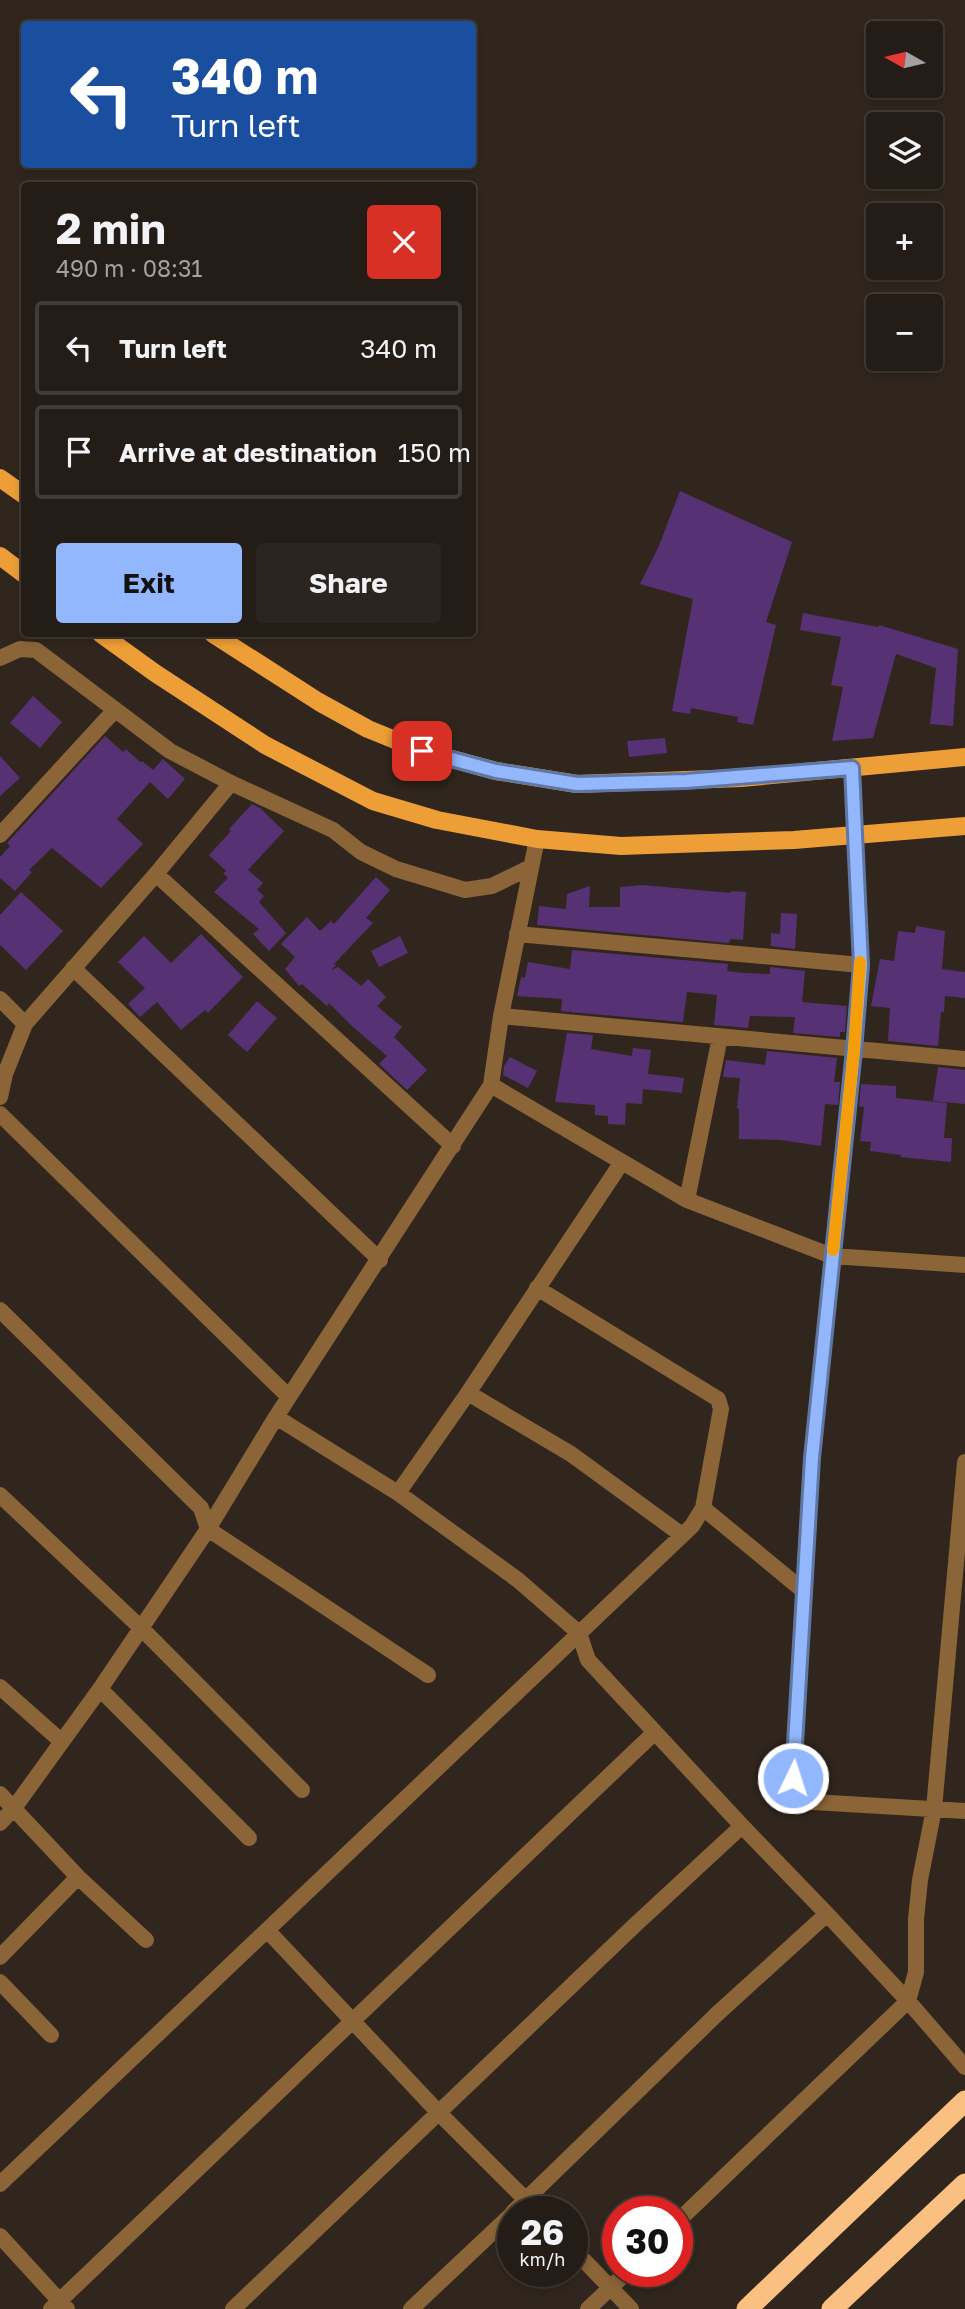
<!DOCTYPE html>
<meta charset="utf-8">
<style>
:root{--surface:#241c16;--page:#2c251f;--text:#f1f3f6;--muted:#a3a1a1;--line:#413a35;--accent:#93b7fd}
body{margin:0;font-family:"Golos Text",sans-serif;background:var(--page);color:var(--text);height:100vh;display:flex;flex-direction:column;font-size:26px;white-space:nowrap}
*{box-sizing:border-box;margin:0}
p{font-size:23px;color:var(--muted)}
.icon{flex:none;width:38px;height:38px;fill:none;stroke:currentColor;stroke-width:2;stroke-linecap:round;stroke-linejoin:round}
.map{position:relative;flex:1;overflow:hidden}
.panel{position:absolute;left:21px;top:182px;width:455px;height:455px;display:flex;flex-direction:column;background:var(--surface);border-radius:7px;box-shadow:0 4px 10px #0003,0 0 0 2px var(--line)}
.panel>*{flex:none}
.top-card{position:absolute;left:21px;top:21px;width:455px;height:147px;border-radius:7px;box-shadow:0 4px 10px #0003,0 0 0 2px var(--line);background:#1a4fa0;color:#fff;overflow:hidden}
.needle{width:46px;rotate:278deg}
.buttons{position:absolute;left:866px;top:21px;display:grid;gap:14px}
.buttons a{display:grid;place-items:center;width:77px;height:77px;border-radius:7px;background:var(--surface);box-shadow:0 4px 10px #0003,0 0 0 2px var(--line);font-size:35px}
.speed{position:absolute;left:497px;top:2196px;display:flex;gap:14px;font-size:35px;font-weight:700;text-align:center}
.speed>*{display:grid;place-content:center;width:91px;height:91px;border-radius:50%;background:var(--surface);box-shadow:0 4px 10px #0003,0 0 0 2px var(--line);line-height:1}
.speed small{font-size:18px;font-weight:400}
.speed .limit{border:10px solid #d22;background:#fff;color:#111}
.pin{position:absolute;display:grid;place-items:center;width:60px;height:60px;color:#fff;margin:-30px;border-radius:14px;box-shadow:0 4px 10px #0006}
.me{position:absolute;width:77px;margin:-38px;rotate:4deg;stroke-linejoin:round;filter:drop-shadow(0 0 5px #0008)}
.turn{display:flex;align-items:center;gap:24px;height:147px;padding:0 35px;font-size:32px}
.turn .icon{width:91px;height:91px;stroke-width:2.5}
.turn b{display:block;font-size:49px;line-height:60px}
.round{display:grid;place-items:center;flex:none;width:74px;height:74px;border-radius:7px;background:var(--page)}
.overview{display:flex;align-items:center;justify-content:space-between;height:119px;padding:0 35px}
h1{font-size:42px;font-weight:700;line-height:52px}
.cta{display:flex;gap:14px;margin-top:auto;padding:14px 35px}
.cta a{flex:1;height:80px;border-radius:7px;background:var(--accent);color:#111;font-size:28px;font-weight:700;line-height:80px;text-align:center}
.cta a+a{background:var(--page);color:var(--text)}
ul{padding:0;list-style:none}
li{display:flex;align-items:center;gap:21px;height:94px;margin:0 14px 10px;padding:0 21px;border:4px solid var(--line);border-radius:7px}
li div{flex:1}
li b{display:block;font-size:26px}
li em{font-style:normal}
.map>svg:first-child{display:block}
.building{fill:#563275}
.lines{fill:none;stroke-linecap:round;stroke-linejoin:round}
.street{stroke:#8b6438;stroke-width:16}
.primary{stroke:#ee9e36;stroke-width:18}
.highway{stroke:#fac081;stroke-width:21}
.route-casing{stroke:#6077a4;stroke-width:18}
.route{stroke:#93b7fd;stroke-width:12}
.slow{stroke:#f59e0b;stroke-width:12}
</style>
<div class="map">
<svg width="965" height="2309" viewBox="0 0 965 2309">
<rect width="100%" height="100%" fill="#30261d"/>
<!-- building -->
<path class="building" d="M680 491 792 542 766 622 776 625 753 725 737 722 738 717 691 708 690 714 672 711 693 599 640 584 658 548Z
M803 613 878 627 879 625 958 649 953 726 930 724 936 668 896 654 873 738 832 741 843 687 831 685 841 637 800 630Z
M33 696 62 722 40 748 10 723Z
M105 736 123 752 126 749 140 762 142 761 153 770 163 759 185 779 168 799 150 782 117 819 143 844 101 888 52 848 29 870 32 872 15 891 0 878V857L10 846 7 843Z
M665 738 667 753 629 757 627 741Z
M0 756 20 778 0 796Z
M252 804 260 808 284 831 248 870 263 883 257 890 264 896 259 902 286 933 269 951 253 934 259 929 214 892 228 878 223 873 226 871 209 855 231 831 229 829Z
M376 877 390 890 366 918 373 923 334 964 336 965 331 970 338 967 361 986 368 979 386 997 377 1006 402 1027 394 1037 427 1070 407 1090 379 1064 387 1056 353 1027 329 1003 327 1006 302 984 299 986 285 969 295 957 281 944 307 917 320 931 331 921 334 924Z
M642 885 731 893V891L746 892 743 940 730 939 729 943 537 925 539 906 566 909 567 894 590 886 589 907H620V887Z
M21 892 63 931 26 970 0 945V915Z
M781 913 797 914 795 949 771 946V933L780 934Z
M916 926 945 931 942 969 965 972V998L945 996 944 1012H941L938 1046 888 1041 890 1008 871 1006 880 959 894 961 898 931 915 933Z
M201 934 243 977 208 1013 205 1010 181 1030 157 1002 140 1017 128 1004 145 988 118 962 144 936 171 963Z
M400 936 408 953 379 967 371 951Z
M572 950 728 964 727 971 745 973 770 974V967L805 971 802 1002 847 1006 845 1032H840V1037L793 1033 795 1017 750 1016 748 1028 714 1025 717 995 687 992 683 1022 570 1012 571 1009 569 1012 561 1011 562 999 517 996 521 977 525 978 528 962 570 969Z
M257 1001 277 1018 247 1052 228 1035Z
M567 1033 593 1035 591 1049 632 1056 633 1048 651 1050 648 1074 684 1078 682 1093 643 1089 642 1104 626 1103 625 1125 608 1124V1116L595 1115V1105L555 1102Z
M767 1051 837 1058 834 1082H840L838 1105 825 1104 821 1146 780 1140 739 1139V1109L737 1108 740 1078 723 1077 726 1060 765 1065Z
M510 1057 537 1071 528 1088 503 1075 504 1066Z
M938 1067 965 1070V1104L933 1101Z
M861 1084 896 1086V1098L947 1103 944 1138H952L951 1162 900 1157 901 1155 870 1151 871 1142 860 1141 864 1107 859 1106Z"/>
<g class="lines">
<!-- street -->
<path class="street" d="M0 658 20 649 36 650 170 751 231 783 333 830 361 852 396 869 465 890 492 886 531 867
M852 768 861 965 854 1050 812 1458 793 1778 798 1794 813 1802 965 1811
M0 835 114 711
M156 874 453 1146
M517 934 861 965
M73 968 380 1260
M0 999 25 1024
M501 1016 965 1059
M491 1085 687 1200 832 1256 965 1265
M0 1097 5 1074 25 1024 156 874 231 783
M0 1114 289 1397
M687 1200 720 1037
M0 1310 201 1508 208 1529 428 1675
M468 1393 571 1454 682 1535
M276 1417 398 1493 518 1580 579 1633 588 1660 742 1826 827 1914 908 2001 965 2067
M398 1493 468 1393 622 1162
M0 1495 141 1628 302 1790
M703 1508 805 1592
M0 1687 61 1741
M100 1689 249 1838
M0 1794 78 1877 146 1940
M0 1823 14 1808 100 1689 208 1529 276 1417 491 1085 501 1016 537 839
M267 1930 439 2113 538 2212
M0 1957 78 1877
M0 1982 51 2035
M0 2184 692 1526 703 1508 721 1409 718 1399 537 1288
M513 2212 717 2014 827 1914
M677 2222 908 2001 916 1972V1919L920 1880 934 1809 965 1462
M0 2236 67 2309
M572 2248 631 2309
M51 2309 655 1732
M233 2309 635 1925 742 1826
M411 2309 513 2213
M588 2309 627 2272"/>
<!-- primary -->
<path class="primary" d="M0 478 24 495
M0 556 24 574
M101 634 155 673 265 745 373 801 437 820 537 839 621 846 794 840 965 826
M213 634 319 702 368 729 422 751 496 771 577 784 741 778 965 757"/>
<!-- highway -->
<path class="highway" d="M747 2309 965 2101
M832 2309 965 2184"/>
</g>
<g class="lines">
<defs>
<path id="route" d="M422 751 496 771 577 784 686 781 852 768 861 965 854 1050 812 1458 793 1778"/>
</defs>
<!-- route casing -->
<use href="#route" class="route-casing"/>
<!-- route -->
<use href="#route" class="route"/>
<!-- slow -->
<path class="slow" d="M833 1250 854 1050 860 962"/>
</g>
</svg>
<div class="buttons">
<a><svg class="needle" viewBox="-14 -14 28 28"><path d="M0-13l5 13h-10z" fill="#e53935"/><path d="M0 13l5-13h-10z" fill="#a3a1a1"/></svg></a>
<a><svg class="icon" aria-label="layers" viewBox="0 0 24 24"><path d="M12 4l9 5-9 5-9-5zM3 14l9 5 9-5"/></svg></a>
<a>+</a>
<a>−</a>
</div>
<div class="speed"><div>26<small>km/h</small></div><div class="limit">30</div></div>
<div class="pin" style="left:422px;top:751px;background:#d93025"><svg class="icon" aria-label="arrive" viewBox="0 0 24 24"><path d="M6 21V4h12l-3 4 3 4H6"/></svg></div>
<svg class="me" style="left:793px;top:1778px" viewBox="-20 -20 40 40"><circle r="17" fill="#93b7fd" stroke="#fff" stroke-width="3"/><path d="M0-11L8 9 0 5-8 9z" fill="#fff"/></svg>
<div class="top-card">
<div class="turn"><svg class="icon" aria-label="left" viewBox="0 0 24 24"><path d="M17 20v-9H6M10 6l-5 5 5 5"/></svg><div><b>340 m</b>Turn left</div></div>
</div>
<section class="panel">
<div class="overview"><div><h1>2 min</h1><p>490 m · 08:31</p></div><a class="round" style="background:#d93025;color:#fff"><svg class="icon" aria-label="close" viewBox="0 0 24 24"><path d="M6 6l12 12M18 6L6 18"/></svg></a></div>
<ul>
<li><svg class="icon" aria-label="left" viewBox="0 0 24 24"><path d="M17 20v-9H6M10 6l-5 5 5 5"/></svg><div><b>Turn left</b></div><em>340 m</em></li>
<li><svg class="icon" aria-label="arrive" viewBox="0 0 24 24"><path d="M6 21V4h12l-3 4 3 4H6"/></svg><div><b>Arrive at destination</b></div><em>150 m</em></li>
</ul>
<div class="cta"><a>Exit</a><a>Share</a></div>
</section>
</div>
